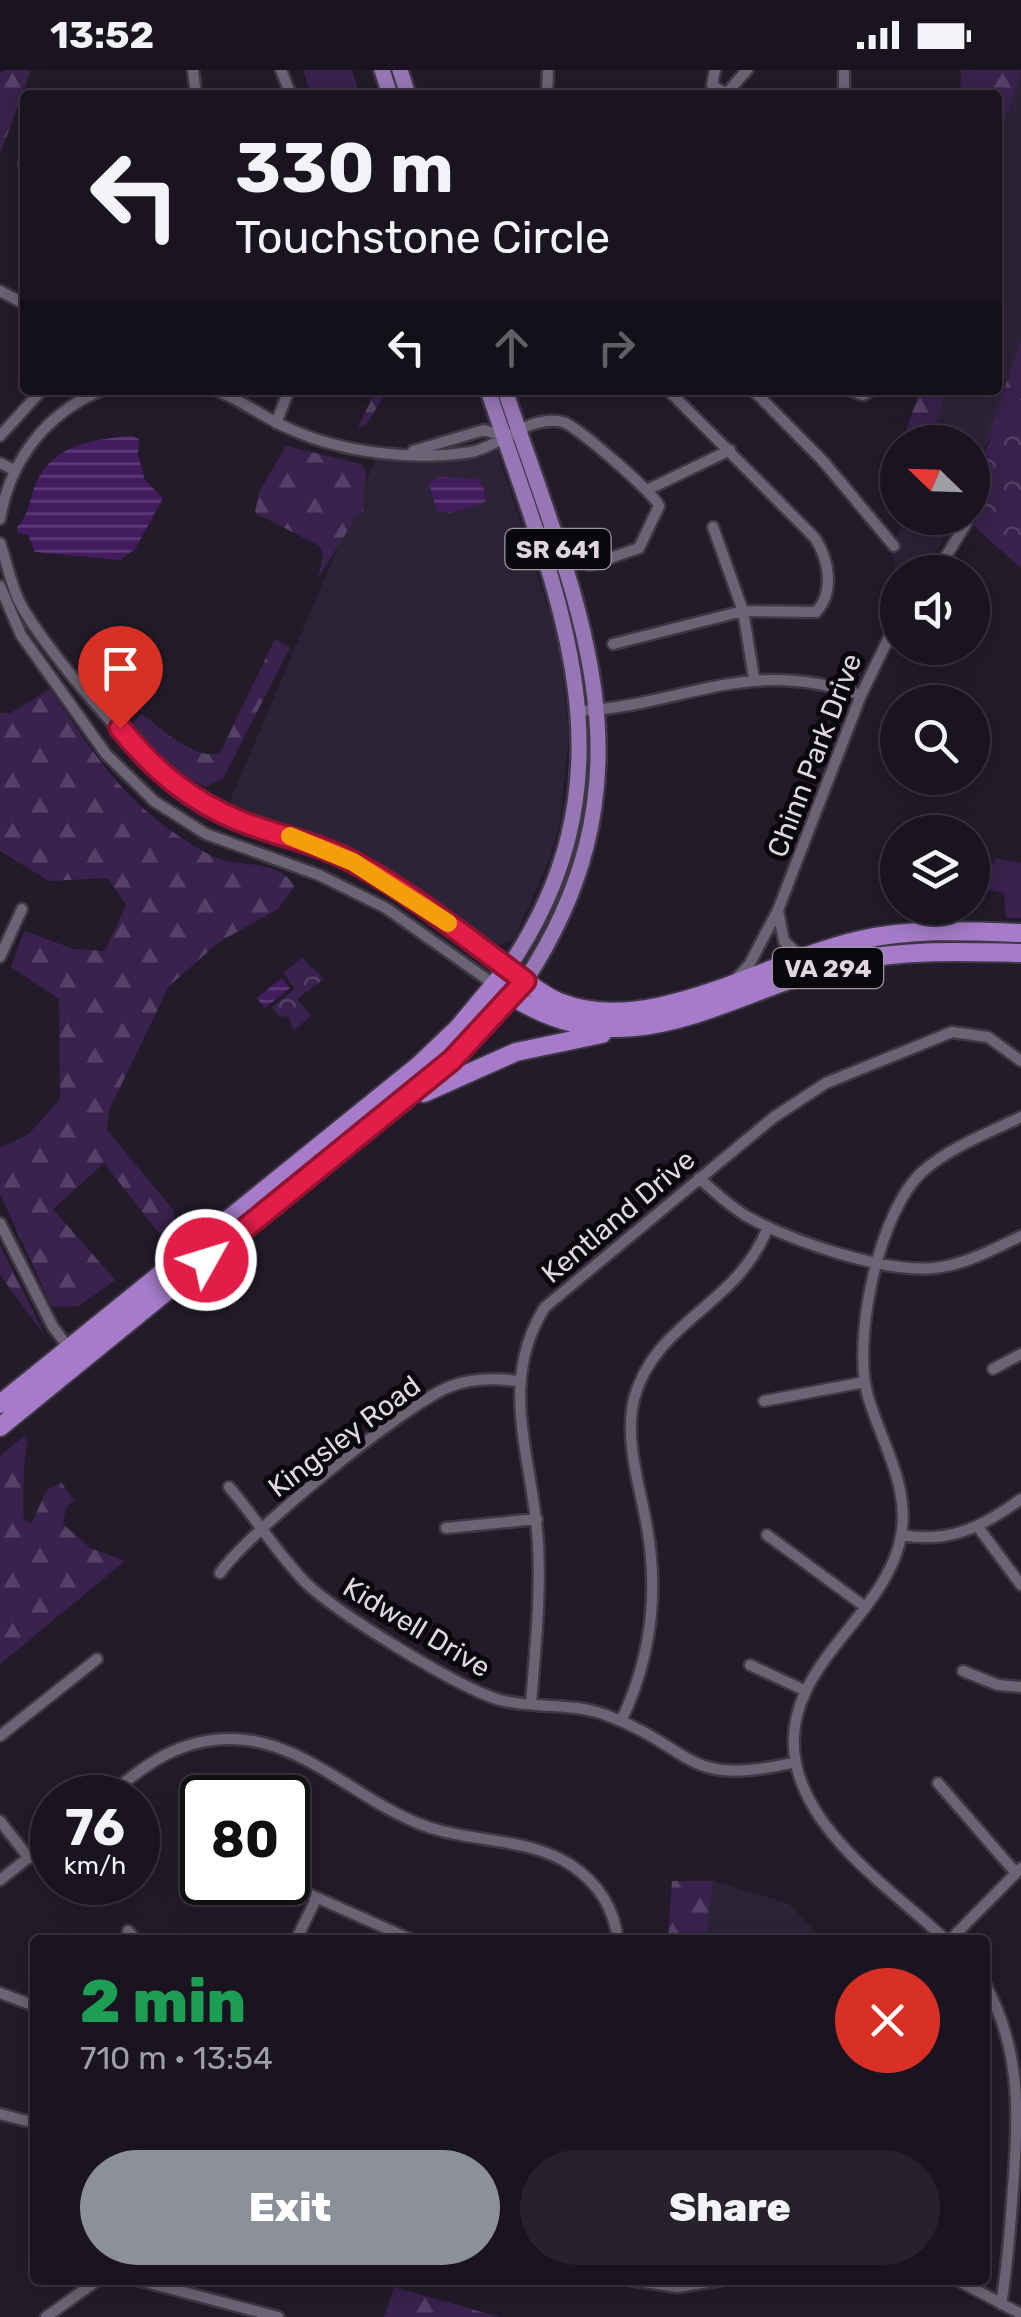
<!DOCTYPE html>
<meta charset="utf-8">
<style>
:root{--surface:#1a1420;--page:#27212d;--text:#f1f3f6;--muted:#9f9ea5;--line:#38333e;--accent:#8c9099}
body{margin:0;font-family:Rubik,sans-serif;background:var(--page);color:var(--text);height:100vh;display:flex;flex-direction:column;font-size:38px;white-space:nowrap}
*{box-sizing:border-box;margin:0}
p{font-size:32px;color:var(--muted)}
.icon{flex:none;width:55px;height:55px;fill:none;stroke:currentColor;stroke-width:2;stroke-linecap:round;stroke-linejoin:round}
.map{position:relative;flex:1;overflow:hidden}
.sheet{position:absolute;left:30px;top:1865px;width:960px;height:350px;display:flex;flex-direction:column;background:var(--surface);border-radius:10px;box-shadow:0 5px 25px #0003,0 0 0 2px var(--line)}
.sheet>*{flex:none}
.guide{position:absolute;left:20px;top:20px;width:982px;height:305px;border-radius:10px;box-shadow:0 5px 25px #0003,0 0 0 2px var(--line);background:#1a1420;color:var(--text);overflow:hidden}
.needle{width:65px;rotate:293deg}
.buttons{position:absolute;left:880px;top:355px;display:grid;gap:20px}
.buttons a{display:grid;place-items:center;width:110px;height:110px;border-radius:50%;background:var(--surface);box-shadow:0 5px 25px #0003,0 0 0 2px var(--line);font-size:50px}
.speed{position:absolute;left:30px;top:1705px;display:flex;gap:20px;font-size:50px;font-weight:700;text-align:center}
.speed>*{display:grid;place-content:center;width:130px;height:130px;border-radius:50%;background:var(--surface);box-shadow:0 5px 25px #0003,0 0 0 2px var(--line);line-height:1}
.speed small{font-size:25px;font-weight:400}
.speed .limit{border:5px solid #111;border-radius:15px;background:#fff;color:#111}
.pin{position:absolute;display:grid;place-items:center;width:85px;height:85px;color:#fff;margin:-102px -42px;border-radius:50% 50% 50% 0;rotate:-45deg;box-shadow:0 0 10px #0007}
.pin .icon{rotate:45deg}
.me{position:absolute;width:110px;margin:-55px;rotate:51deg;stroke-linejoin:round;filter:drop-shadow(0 0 8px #0008)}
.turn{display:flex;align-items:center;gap:35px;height:210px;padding:0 50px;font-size:45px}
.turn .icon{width:130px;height:130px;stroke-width:2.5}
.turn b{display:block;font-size:70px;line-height:85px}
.lanes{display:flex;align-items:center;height:95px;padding:0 50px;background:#0003;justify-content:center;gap:50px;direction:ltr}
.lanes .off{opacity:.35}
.round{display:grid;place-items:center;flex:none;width:105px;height:105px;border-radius:52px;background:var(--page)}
.summary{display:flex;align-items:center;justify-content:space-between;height:170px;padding:0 50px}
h1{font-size:60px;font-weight:800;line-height:75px;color:#1e9e55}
.action{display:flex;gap:20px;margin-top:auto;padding:20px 50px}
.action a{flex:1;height:115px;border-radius:60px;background:var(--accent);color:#fff;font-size:40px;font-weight:800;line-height:115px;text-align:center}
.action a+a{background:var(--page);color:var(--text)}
.status{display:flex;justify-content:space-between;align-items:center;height:70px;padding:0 50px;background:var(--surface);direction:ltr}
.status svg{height:28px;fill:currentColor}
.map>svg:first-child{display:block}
.built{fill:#2d2337}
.green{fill:#39224d}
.forest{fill:url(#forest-firs)}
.park{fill:url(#park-crowns)}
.water{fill:url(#water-rules)}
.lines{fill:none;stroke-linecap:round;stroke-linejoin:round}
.minor-casing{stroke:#3e3844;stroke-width:15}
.primary-casing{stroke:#3e3844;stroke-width:20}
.trunk-casing{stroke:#3e3844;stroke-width:22}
.minor{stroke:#6c6475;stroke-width:10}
.primary{stroke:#9776b5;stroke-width:15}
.trunk{stroke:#a67cca;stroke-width:18}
.route-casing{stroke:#92132f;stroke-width:25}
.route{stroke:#e11d48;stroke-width:18}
.slow{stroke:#f59e0b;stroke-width:18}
.labels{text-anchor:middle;stroke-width:10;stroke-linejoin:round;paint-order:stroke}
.shield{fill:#0a070d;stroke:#9d99a1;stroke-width:2.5}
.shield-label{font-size:25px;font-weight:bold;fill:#dcd7e1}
.street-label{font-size:28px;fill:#dcd7e1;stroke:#0a070d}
</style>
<div class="status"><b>13:52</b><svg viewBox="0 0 49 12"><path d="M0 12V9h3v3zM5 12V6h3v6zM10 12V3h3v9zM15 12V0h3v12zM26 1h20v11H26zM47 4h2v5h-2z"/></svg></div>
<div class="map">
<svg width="1021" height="2247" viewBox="0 0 1021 2247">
<defs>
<pattern id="forest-firs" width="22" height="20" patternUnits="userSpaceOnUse" patternTransform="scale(2.5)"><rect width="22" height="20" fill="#39224d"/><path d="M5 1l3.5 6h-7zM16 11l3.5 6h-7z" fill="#554166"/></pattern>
<pattern id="park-crowns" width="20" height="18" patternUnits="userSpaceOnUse" patternTransform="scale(2.5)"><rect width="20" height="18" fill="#39224d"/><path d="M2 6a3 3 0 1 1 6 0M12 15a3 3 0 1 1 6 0" fill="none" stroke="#554166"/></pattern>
<pattern id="water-rules" width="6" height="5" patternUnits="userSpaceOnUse" patternTransform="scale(2.5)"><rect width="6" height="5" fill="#431c60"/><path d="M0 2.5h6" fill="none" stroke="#5e3c76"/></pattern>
</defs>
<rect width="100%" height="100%" fill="#231b2a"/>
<!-- built -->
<path class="built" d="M1021 0V270L973 413 972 372H921L938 320H998V25Z
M495 375 559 572 569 667 559 757 549 790 514 869 498 875 446 840 353 787 242 747 230 731 379 381 433 385Z
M904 448H958L923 502H898L897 512 892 481Z
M713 1811 789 1834 824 1870H706Z"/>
<!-- green -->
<path class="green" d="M303 0H352L359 22 311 25Z
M995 788 1021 793V848H1006L1004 823 988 820 989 813 985 814Z"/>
<!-- forest -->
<path class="forest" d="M5 0H31L0 84V3Z
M961 0H1021C1020 9 1003 59 998 65V25H960Z
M1021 270V345L986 373Z
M376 320H388L365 356 358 357Z
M920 320H947L929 372H902Z
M286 376 361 394 366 402 363 443 359 442 318 508 323 487 320 476 255 443 259 422Z
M275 569 290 577 223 709 205 717 172 699 131 654 142 644C162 659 195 691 220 683Z
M50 619C102 695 127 739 210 785 234 799 281 787 294 817L278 839 219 872 169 916 109 1040 107 1060 174 1141 175 1163 167 1167 158 1162 104 1093 53 1139 115 1210 79 1236 52 1237 0 1124V1078L29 1064 60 1029 59 929 11 897 24 861 74 879 105 881 126 835 108 808 49 811 0 781V643H11Z
M0 1175 45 1266 0 1205Z
M24 1366 28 1370C24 1380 22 1437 24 1450L31 1454 47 1420 61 1412 74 1430 66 1437 63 1454 90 1478 125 1491 0 1594V1386Z
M672 1811H713L706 1870H668Z
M394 2217 499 2247H384Z"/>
<!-- park -->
<path class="park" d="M1021 328V498L965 448H972C973 391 987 371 1021 328Z
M302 888 324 909 297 929 311 946 294 960 288 946 279 947 272 937 295 919 283 903Z"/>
<!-- water -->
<path class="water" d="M132 366 139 369 138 385 145 410 163 428 135 479 120 490 35 482 28 465 18 463 17 457C30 443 29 430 36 413 53 374 95 369 132 366Z
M439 407 478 409 485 421V432L450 443 437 441 429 413Z
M282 908 290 918 265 938 257 928Z"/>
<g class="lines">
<defs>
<path id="minor" d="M193 0 196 25
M281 0 291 25
M715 0 712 15 726 24 747 0
M547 25 548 0
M844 25V0
M24 94H25
M0 221 25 234
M216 320C242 331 265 348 290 359 343 383 414 391 471 382 501 376 529 344 563 352 577 356 656 425 659 436L639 478 590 495
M753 320 823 391 894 476
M850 320 863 325 872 320
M276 353 289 320
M0 366 42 320
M413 381 484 360 503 366
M0 393 14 400
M649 419 730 380
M0 449C10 390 46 343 102 320
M713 457 743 541 754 608
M0 473C7 492 10 512 19 531 42 577 145 697 189 725 230 752 278 759 323 778 391 807 450 853 508 898
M936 502 966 454
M0 516 21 565 106 684 154 731 206 764 319 805 386 838 495 915
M613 574 743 541 816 542C835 522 829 490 815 468L668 320
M580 641C691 634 746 586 861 625
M778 841 784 871 801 887
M0 887 22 839
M735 910 749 895 778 840 861 625 898 549
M699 1108C715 1122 729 1136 748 1147 792 1171 884 1203 934 1198 965 1195 993 1179 1021 1166
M0 1153 53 1257 70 1279
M993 1299 1021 1284
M764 1331 865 1312
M229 1417C255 1447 277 1483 305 1512 337 1543 458 1618 500 1630 535 1639 571 1632 606 1645 696 1678 682 1719 796 1692
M978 1457 1021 1515
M446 1458 537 1449
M767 1465 864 1536
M902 1465C949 1474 984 1456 1021 1429
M220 1503C247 1463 404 1335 449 1317 471 1308 494 1308 518 1311
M750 1595 806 1621
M963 1601 998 1615 1021 1617
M531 1634C535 1581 541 1527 538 1474 534 1391 496 1314 545 1237L774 1047 826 1013 952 962 988 967 1021 991
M621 1651C651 1589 659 1525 647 1457 640 1416 624 1371 634 1329 655 1250 737 1237 768 1157
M0 1666 97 1589
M938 1713 1015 1802
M105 1728C145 1695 179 1668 233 1669 304 1670 360 1733 425 1756 472 1773 528 1767 571 1795 598 1813 614 1838 618 1870
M0 1751 29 1788
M0 1810 52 1769
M282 1812 412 1870
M128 1861 136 1870
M296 1870 316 1829
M946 1870C894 1821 812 1768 796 1694 777 1602 878 1553 899 1475 914 1420 881 1374 867 1323 853 1266 879 1142 922 1102 950 1077 988 1063 1021 1047
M950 1870 1021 1798
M985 1914C1021 1979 1019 2044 1013 2118 1010 2157 1008 2195 1001 2234
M0 1923 35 1936
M0 2044 35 2053
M138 2210 278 2247
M630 2210 677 2217 722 2210
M957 2210 1021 2244
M46 2247 98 2210"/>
<path id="primary" d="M382 0 390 25
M400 0 408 25
M488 320C555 522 644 699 508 898
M505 320C576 533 663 700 525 911"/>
<path id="trunk" d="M504 921C629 1008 729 918 853 891 907 879 965 882 1021 883
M424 1023 516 982 602 964
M0 1334 418 996 458 958 508 898C524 910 540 924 559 932 651 969 769 890 860 870 913 858 968 861 1021 863
M0 1357 452 989 525 911"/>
</defs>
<!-- minor casing -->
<use href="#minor" class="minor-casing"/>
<!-- primary casing -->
<use href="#primary" class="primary-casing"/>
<!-- trunk casing -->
<use href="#trunk" class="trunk-casing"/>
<!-- minor -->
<use href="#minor" class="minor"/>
<!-- primary -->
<use href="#primary" class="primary"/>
<!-- trunk -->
<use href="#trunk" class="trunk"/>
</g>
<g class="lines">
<defs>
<path id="route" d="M120 658C153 699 190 731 240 751 278 766 318 773 355 793 416 826 469 870 525 911L452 990 206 1190"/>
</defs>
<!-- route casing -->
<use href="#route" class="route-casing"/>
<!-- route -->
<use href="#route" class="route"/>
<!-- slow -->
<path class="slow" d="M290 766 353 792 448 853"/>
</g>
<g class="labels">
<!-- shield labels -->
<g class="shield">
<rect x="505.5" y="459" width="105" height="40" rx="8"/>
<rect x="773" y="878" width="110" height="40" rx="8"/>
</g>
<g class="shield-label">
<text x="558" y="488">SR 641</text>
<text x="828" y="907">VA 294</text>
</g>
<!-- street labels -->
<g class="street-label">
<text transform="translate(814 685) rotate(-69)" y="10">Chinn Park Drive</text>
<text transform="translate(618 1146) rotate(-40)" y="10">Kentland Drive</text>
<text transform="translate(344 1366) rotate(-37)" y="10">Kingsley Road</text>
<text transform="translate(417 1557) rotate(31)" y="10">Kidwell Drive</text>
</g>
</g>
</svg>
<div class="buttons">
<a><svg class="needle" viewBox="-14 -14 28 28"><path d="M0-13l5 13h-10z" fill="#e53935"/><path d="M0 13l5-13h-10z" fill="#9f9ea5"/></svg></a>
<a><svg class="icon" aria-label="sound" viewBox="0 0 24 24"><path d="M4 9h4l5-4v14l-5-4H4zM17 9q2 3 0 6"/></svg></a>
<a><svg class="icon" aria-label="search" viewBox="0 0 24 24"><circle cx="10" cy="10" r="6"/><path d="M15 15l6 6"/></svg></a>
<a><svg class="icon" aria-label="layers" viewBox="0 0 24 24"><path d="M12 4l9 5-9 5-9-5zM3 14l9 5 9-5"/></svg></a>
</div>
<div class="speed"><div>76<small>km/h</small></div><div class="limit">80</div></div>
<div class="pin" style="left:120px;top:658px;background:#d93025"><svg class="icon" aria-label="arrive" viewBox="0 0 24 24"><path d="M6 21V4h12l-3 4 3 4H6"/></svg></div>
<svg class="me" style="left:206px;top:1190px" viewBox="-20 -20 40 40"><circle r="17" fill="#e11d48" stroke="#fff" stroke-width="3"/><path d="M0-11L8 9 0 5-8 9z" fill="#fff"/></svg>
<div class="guide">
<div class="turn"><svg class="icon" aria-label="left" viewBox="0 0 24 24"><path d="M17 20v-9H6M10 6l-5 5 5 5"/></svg><div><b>330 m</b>Touchstone Circle</div></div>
<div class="lanes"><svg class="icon" aria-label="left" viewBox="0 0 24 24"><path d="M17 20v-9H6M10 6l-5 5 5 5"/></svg><svg class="icon off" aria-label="ahead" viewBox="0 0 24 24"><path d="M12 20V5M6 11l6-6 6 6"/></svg><svg class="icon off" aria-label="right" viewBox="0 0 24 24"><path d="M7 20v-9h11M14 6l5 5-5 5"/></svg></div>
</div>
<section class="sheet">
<div class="summary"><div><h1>2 min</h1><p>710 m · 13:54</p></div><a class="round" style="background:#d93025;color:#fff"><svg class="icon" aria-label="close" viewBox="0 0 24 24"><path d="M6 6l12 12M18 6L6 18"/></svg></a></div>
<div class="action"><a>Exit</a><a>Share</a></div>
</section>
</div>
